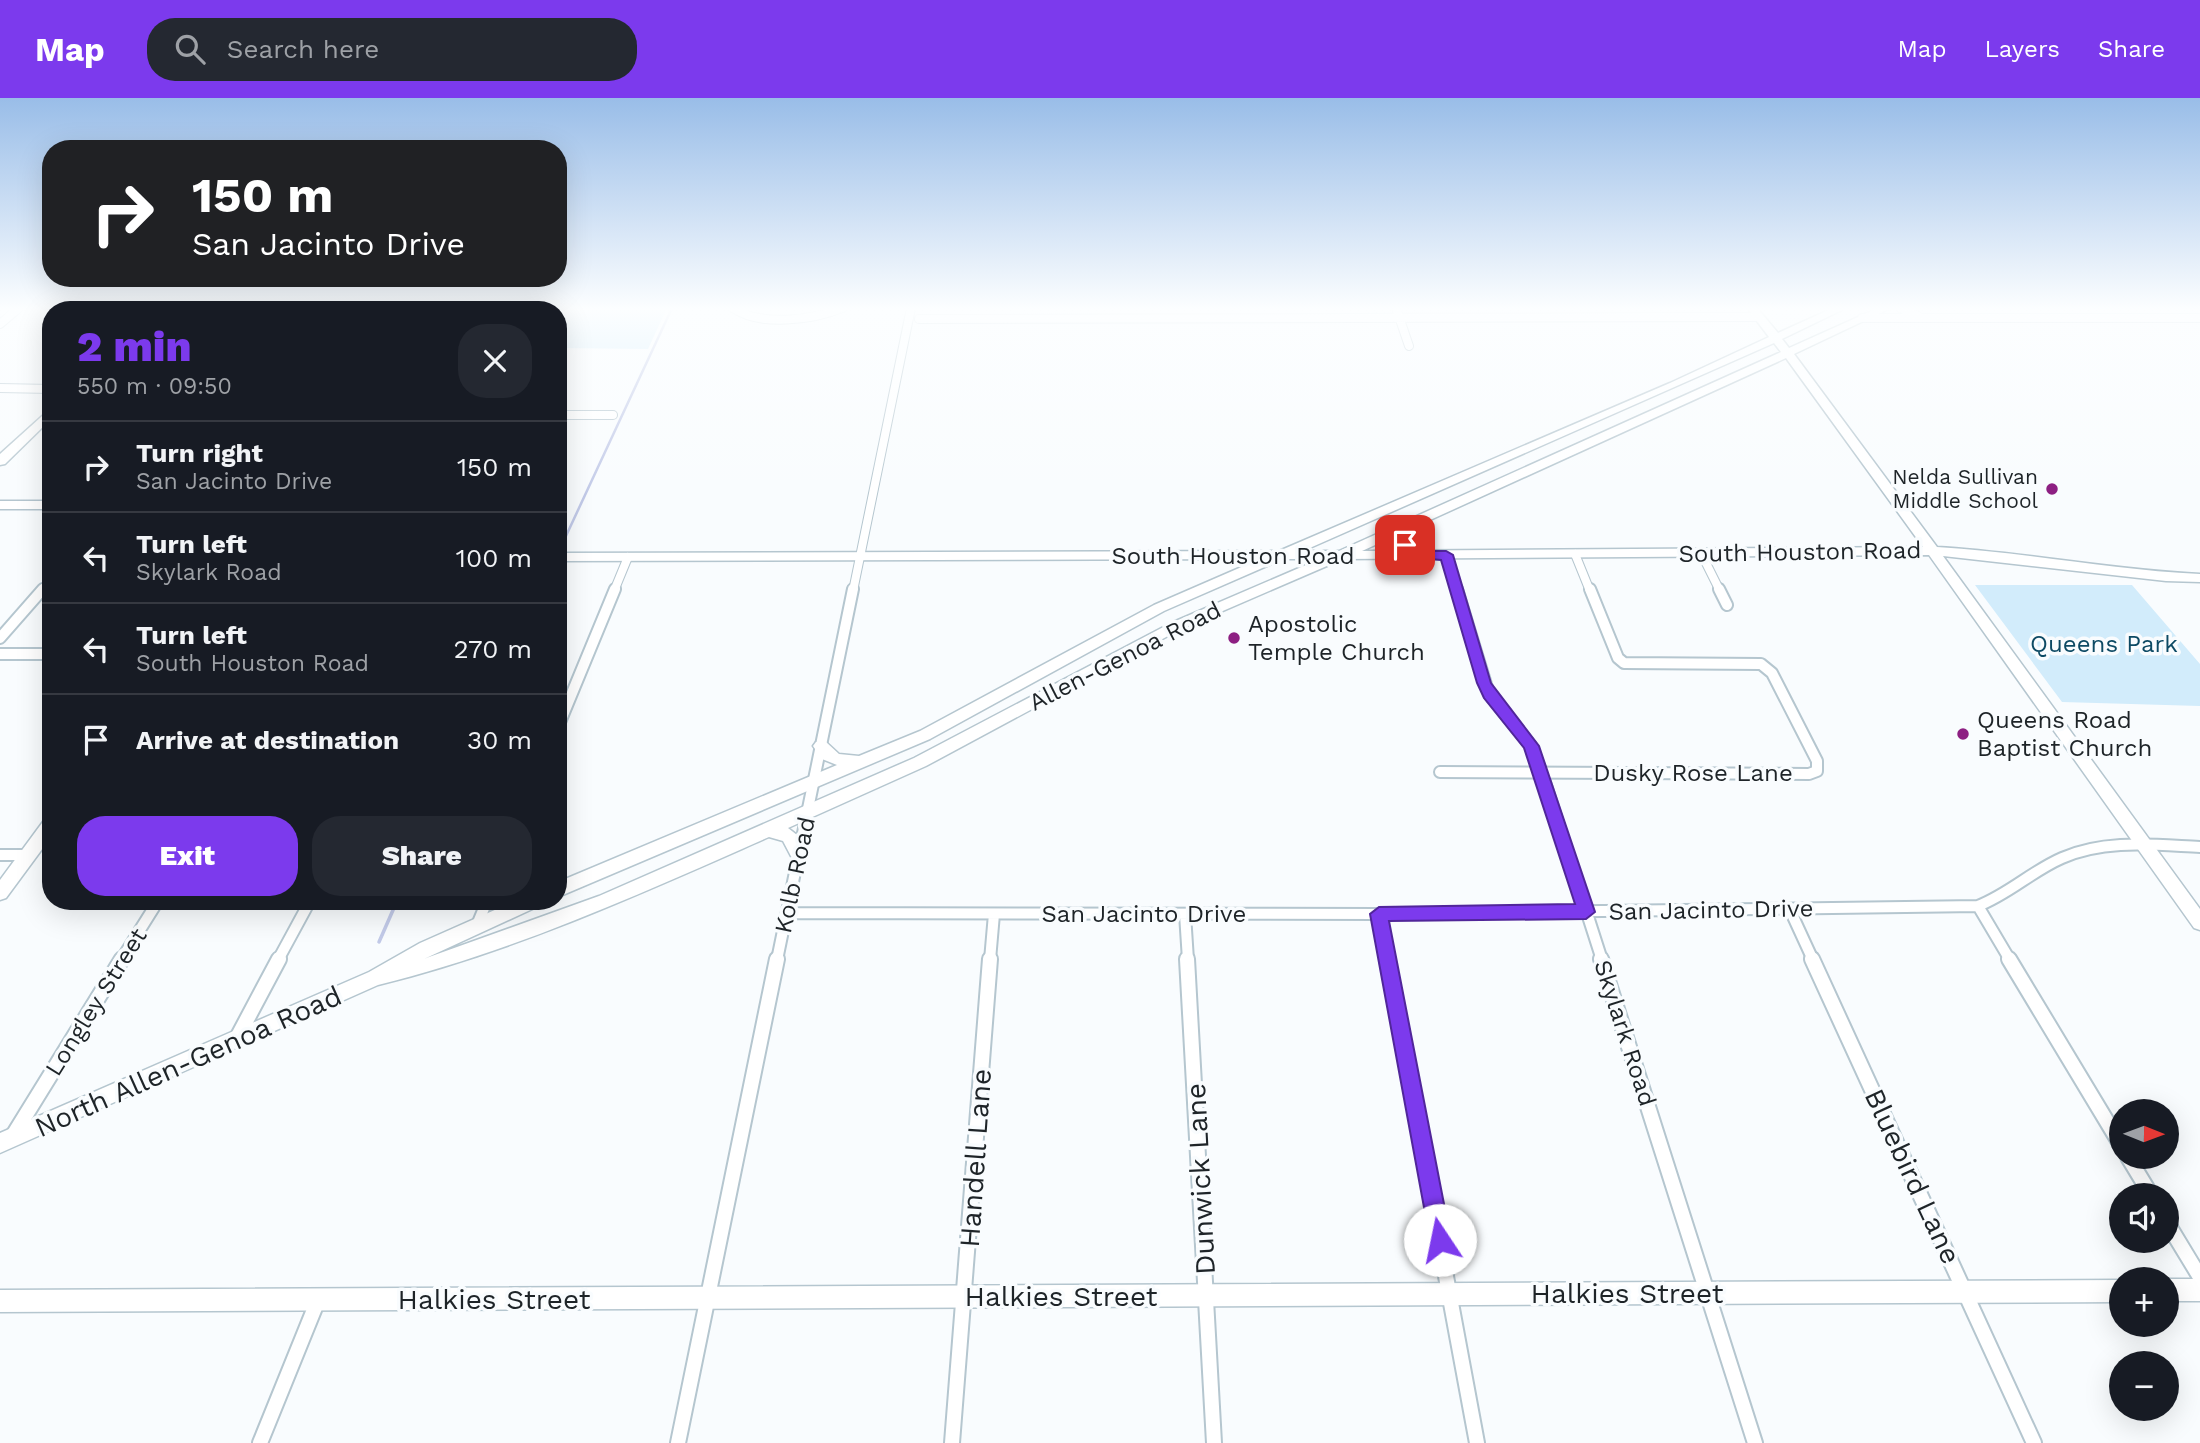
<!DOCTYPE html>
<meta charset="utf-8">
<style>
:root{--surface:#171b24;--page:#242831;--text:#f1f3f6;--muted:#9ea1a6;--line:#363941;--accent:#7c3aed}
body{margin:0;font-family:"Work Sans",sans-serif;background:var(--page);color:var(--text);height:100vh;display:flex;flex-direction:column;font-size:26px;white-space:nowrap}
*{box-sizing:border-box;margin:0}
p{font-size:23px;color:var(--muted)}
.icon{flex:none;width:38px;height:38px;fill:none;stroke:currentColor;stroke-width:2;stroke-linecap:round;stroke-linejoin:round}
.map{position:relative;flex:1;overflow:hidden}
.panel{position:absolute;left:42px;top:203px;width:525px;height:609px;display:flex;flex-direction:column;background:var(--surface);border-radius:28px;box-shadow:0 7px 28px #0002}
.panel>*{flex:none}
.top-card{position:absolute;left:42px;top:42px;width:525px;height:147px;border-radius:28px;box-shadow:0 7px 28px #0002;background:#202124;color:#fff;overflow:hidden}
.needle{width:46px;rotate:91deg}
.controls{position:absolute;left:2109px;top:1001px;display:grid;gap:14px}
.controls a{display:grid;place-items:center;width:70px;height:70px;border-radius:50%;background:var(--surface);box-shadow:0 7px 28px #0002;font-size:35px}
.pin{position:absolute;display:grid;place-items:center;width:60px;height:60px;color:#fff;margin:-30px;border-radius:14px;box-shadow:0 4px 10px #0006}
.me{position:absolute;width:77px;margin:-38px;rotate:349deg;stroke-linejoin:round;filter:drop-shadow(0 0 5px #0008)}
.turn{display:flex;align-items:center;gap:24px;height:147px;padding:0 35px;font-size:32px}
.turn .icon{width:91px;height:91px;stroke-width:2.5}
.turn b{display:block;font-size:49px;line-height:60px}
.round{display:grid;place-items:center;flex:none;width:74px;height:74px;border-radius:28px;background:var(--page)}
.headline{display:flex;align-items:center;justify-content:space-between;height:119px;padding:0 35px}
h1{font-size:42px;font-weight:800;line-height:52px;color:var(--accent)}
.cta{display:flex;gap:14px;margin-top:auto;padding:14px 35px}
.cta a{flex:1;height:80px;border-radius:28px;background:var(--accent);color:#fff;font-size:28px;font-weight:800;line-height:80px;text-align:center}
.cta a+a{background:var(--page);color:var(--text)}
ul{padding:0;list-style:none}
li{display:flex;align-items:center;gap:21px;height:91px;padding:0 35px;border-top:2px solid var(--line)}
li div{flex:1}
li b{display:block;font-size:26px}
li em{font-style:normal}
header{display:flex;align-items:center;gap:42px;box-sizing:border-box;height:98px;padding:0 35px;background:var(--accent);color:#fff}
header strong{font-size:33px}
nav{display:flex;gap:38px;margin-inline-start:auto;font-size:24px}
.search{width:490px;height:63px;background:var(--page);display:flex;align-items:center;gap:18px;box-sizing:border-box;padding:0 24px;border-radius:28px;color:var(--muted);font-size:26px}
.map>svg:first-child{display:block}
.green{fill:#d2ecfb}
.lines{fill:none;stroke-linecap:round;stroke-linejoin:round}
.stream-far1{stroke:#c2cae8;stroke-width:2.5}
.stream{stroke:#c2cae8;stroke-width:3.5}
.building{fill:#b6c1ce;stroke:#7f8790;stroke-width:2}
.street-far2-casing{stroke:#b5c6cf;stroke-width:10}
.street-far1-casing{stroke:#b5c6cf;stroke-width:14}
.street-casing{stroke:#b5c6cf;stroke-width:18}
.secondary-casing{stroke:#b5c6cf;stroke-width:3}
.primary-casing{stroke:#b5c6cf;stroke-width:3}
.street-far2{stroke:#fff;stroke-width:8}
.street-far1{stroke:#fff;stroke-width:10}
.street{stroke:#fff;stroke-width:14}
.secondary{fill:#fff;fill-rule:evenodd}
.primary{fill:#fff;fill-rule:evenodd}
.route{fill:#7c3aed;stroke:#51269a;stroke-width:2}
.poi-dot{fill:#8d1f82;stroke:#f9fcfe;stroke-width:2.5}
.labels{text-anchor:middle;stroke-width:7;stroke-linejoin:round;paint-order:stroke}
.far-poi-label{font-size:21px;fill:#1e2428;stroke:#f9fcfe;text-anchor:end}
.street-label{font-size:24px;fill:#1e2428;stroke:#f9fcfe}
.poi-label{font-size:24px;fill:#1e2428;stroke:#f9fcfe;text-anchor:start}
.park-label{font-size:24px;fill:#0d4a64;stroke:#f9fcfe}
.near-street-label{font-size:28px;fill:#1e2428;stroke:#f9fcfe}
</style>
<header>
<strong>Map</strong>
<div class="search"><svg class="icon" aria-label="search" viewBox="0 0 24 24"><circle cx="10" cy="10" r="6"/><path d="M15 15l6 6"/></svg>Search here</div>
<nav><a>Map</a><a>Layers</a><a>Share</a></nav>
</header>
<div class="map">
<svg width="2200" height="1345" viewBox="0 0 2200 1345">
<rect width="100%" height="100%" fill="#f9fcfe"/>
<!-- green -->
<path class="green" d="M437 210H667L648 251 558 250V212Z
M1975 487H2132L2200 566V608L2062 604Z"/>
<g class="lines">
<!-- stream-far1 -->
<path class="stream-far1" d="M559 453 672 210"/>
<!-- stream -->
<path class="stream" d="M379 844 397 803"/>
</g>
<!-- building -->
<path class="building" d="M458 210H487L486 212H456Z"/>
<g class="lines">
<defs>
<path id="street-far2" d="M733 210C760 229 813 222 842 210
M1396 210 1409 248
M1900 210 1918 218
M290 212 292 210
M1862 220H2200
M919 221 1758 219
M0 226 19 210
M0 290 51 291
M558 317H613
M1701 455 1720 493
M1575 456 1590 493
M1446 457 1457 493
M41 493 51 482
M614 493 628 459
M853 493 911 210"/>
<path id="street-far1" d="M1457 491 1489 596 1531 648 1542 675 1602 862
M1719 491 1727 507
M0 540 43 491
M0 556H51
M558 629 615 491
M1440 674 1809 676 1817 673V663L1772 575 1761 566 1624 565 1618 560 1590 491
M0 757H28
M1978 808 2010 862
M1790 812 1813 862
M787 815 1379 816 1978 808C2009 796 2032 773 2062 760 2105 741 2154 747 2200 749
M1185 816 1188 862
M1379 816 1388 862
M477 827 487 803
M121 862 158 803
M278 862 310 803
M777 862 853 491
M990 862 994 816"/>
<path id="street" d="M1187 861 1214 1345
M1387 861 1477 1345
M1601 861 1755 1345
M1812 861 2034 1345
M2009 861 2121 1047
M237 940 279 861
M14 1036 122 861
M2128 1059 2151 1097
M2166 1123 2200 1179
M260 1345 318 1202
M678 1345 777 861
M952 1345 990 861"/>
<path id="secondary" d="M1747 210H1757L1778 235 1833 210H1846L1782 241 1789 250 1878 210H1891L1794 256 1937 449C2025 454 2112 472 2200 476V484L2166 483 1943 458 2200 811V832L2194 830 1929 457 1343 461 1181 531 926 668 788 730 797 737 807 757 805 762H793L783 743 769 739C642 795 513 854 378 887L0 1055V1035L369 874 420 845 515 803H541L539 808 424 861 429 859 599 798 914 660 1171 525 1320 461H1283L1164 513 930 641 558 799V784L837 667 822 661 813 648 816 644H826L839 656 859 658 920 633 1154 507 1260 461 558 463V455L1279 453 1670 285 1769 239ZM1774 245 1781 254 1339 453H1303ZM1786 260 1923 449 1362 453Z
M0 403H51V411H0Z
M51 720V739L6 800 0 802V782L45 721Z
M2166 1181H2200V1203H2166Z
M2121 1182V1204L0 1214V1192Z"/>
<path id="primary" d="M152 210H164L150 212Z
M51 310V321L5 366 0 367V356Z"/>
</defs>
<!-- street-far2 casing -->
<use href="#street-far2" class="street-far2-casing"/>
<!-- street-far1 casing -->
<use href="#street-far1" class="street-far1-casing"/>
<!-- street casing -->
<use href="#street" class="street-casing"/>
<!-- secondary casing -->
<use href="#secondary" class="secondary-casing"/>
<!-- primary casing -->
<use href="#primary" class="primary-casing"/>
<!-- street-far2 -->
<use href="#street-far2" class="street-far2"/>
<!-- street-far1 -->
<use href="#street-far1" class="street-far1"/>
<!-- street -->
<use href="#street" class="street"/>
<!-- secondary -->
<use href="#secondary" class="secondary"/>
<!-- primary -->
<use href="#primary" class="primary"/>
</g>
<!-- sky -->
<linearGradient id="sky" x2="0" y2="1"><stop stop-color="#99bde8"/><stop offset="0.53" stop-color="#fcfeff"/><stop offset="1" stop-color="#fcfeff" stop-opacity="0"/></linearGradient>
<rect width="2200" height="398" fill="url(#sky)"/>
<!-- route -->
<path class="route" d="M1405 443 1425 453H1446L1453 457 1491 585 1539 648 1595 814 1586 821 1389 823 1451 1142 1448 1149 1440 1152 1433 1149 1430 1142 1370 816 1379 809 1575 806 1524 650 1484 600 1477 585 1441 462 1417 460 1401 450V444Z"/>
<!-- markers -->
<g class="poi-dot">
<circle cx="2052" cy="391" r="7"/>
<circle cx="1234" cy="540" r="7"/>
<circle cx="1963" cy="636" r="7"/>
</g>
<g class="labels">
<!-- far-poi labels -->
<g class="far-poi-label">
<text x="2038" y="386">Nelda Sullivan<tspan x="2038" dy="24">Middle School</tspan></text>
</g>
<!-- street labels -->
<g class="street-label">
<text transform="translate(1800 454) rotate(-1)" y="8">South Houston Road</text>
<text x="1233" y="466">South Houston Road</text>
<text transform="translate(1125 558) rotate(-27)" y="8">Allen-Genoa Road</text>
<text x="1693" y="683">Dusky Rose Lane</text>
<text transform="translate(795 777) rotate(-78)" y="8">Kolb Road</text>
<text transform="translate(1711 812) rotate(-1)" y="8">San Jacinto Drive</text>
<text x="1144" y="824">San Jacinto Drive</text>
<text transform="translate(96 904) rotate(-58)" y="8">Longley Street</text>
<text transform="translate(1625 935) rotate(72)" y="8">Skylark Road</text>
</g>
<!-- poi labels -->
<g class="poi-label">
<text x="1248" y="534">Apostolic<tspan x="1248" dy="28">Temple Church</tspan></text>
<text x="1977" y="630">Queens Road<tspan x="1977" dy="28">Baptist Church</tspan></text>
</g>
<!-- park labels -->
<g class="park-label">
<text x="2104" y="554">Queens Park</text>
</g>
<!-- near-street labels -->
<g class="near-street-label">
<text transform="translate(188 963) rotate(-24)" y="10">North Allen-Genoa Road</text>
<text transform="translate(975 1060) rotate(-86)" y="10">Handell Lane</text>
<text transform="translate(1913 1078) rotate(65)" y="10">Bluebird Lane</text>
<text transform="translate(1200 1081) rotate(-93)" y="10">Dunwick Lane</text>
<text x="1627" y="1205">Halkies Street</text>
<text x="1061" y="1208">Halkies Street</text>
<text x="494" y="1211">Halkies Street</text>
</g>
</g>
</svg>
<div class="controls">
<a><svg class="needle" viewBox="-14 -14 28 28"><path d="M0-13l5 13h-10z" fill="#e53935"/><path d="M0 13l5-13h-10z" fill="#9ea1a6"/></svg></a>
<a><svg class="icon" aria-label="sound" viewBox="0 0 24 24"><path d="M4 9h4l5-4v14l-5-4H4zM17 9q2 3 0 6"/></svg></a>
<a>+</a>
<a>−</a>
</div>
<div class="pin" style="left:1405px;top:447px;background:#d93025"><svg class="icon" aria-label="arrive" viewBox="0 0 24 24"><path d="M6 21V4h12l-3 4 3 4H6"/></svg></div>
<svg class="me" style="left:1440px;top:1142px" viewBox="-20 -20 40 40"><circle r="19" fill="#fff"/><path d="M0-13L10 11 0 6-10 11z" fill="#7c3aed"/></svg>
<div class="top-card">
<div class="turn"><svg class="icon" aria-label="right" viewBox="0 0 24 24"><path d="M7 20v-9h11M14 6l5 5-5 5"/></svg><div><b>150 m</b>San Jacinto Drive</div></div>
</div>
<section class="panel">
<div class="headline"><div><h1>2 min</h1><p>550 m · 09:50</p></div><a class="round"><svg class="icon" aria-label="close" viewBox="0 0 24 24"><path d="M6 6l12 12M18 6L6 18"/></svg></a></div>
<ul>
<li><svg class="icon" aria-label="right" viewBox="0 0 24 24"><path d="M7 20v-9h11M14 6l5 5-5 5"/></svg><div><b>Turn right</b><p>San Jacinto Drive</p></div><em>150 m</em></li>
<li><svg class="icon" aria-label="left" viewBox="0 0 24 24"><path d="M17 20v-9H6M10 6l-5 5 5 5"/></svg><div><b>Turn left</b><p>Skylark Road</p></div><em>100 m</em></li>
<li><svg class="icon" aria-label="left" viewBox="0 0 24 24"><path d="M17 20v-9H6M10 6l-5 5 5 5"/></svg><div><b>Turn left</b><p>South Houston Road</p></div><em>270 m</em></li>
<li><svg class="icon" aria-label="arrive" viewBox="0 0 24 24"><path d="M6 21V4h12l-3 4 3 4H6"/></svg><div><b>Arrive at destination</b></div><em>30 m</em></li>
</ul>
<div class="cta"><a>Exit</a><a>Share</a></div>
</section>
</div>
